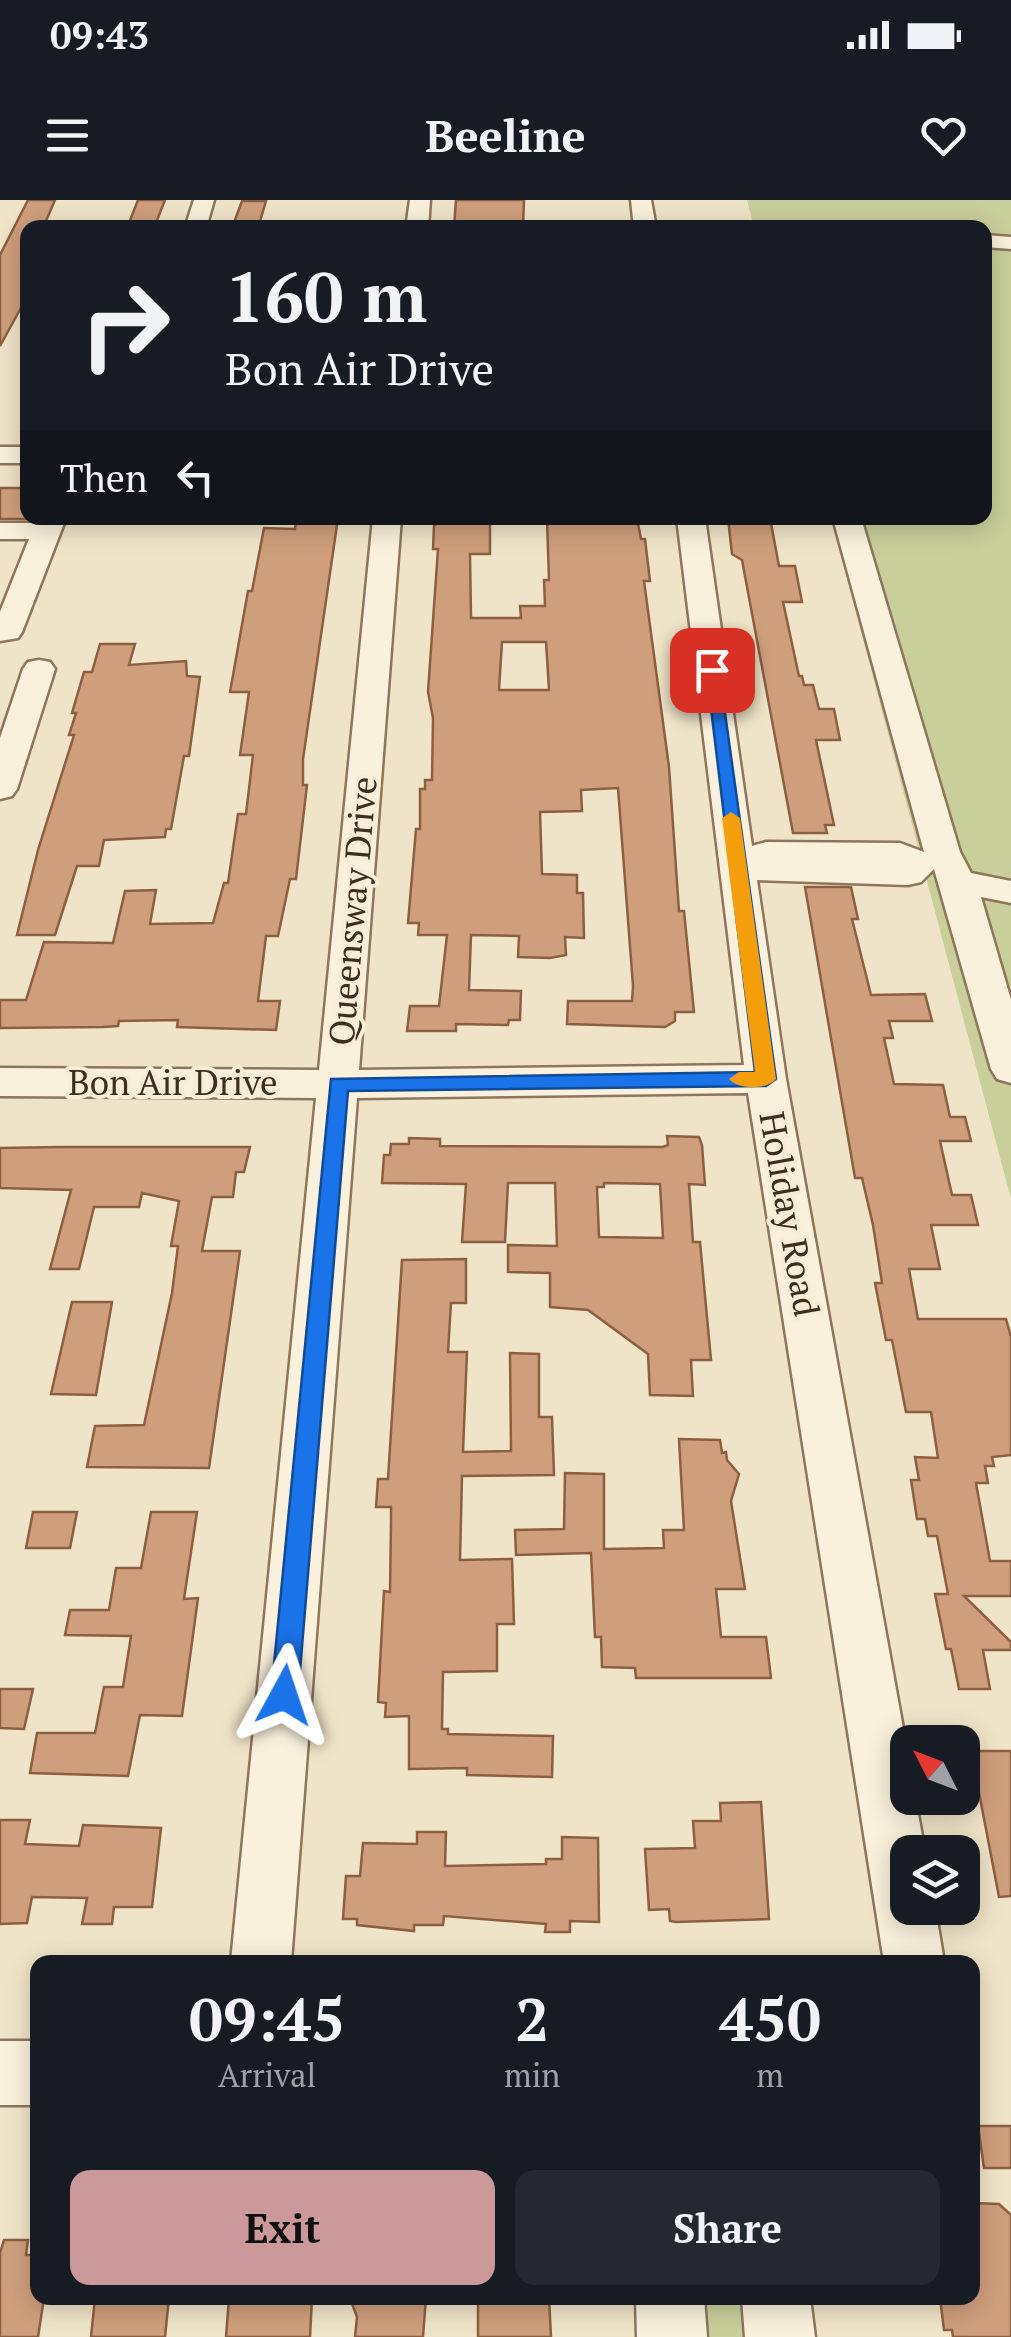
<!DOCTYPE html>
<style>
:root{--surface:#171b24;--page:#242831;--text:#f1f3f6;--muted:#9ea1a6;--accent:#cc999b}
body{margin:0;font-family:"PT Serif",serif;background:var(--page);color:var(--text);height:100vh;display:flex;flex-direction:column;font-size:38px;white-space:nowrap}
*{box-sizing:border-box;margin:0}
p{font-size:32px;color:var(--muted)}
.icon{flex:none;width:55px;height:55px;fill:none;stroke:currentColor;stroke-width:2;stroke-linecap:round;stroke-linejoin:round}
.map{position:relative;flex:1;overflow:hidden}
.details{position:absolute;left:30px;top:1755px;width:950px;height:350px;display:flex;flex-direction:column;background:var(--surface);border-radius:20px;box-shadow:0 5px 25px #0003}
.details>*{flex:none}
.guide{position:absolute;left:20px;top:20px;width:972px;height:305px;border-radius:20px;box-shadow:0 5px 25px #0003;background:#171b24;color:var(--text);overflow:hidden}
.needle{width:65px;rotate:312deg}
.controls{position:absolute;left:890px;top:1525px;display:grid;gap:20px}
.controls a{display:grid;place-items:center;width:90px;height:90px;border-radius:20px;background:var(--surface);box-shadow:0 5px 25px #0003;font-size:50px}
.pin{position:absolute;display:grid;place-items:center;width:85px;height:85px;color:#fff;margin:-42px;border-radius:20px;box-shadow:0 5px 15px #0006}
.me{position:absolute;width:110px;margin:-55px;rotate:5deg;stroke-linejoin:round;filter:drop-shadow(0 0 8px #0008)}
.turn{display:flex;align-items:center;gap:35px;height:210px;padding:0 40px;font-size:45px}
.turn .icon{width:130px;height:130px;stroke-width:2.5}
.turn b{display:block;font-size:70px;line-height:85px}
.then{display:flex;align-items:center;height:95px;padding:0 40px;background:#0003;gap:20px;font-size:38px}
.eta{display:flex;justify-content:space-evenly;align-items:center;height:170px;text-align:center}
.eta b{font-size:60px;font-weight:700;line-height:70px}
.cta{display:flex;gap:20px;margin-top:auto;padding:20px 40px}
.cta a{flex:1;height:115px;border-radius:20px;background:var(--accent);color:#111;font-size:40px;font-weight:700;line-height:115px;text-align:center}
.cta a+a{background:var(--page);color:var(--text)}
.status{display:flex;justify-content:space-between;align-items:center;height:70px;padding:0 50px;background:var(--surface);direction:ltr}
.status svg{height:28px;fill:currentColor}
header{display:flex;justify-content:space-between;align-items:center;height:130px;padding:0 40px;background:var(--surface);font-size:45px;font-weight:700}
.map>svg:first-child{display:block}
.green{fill:#c9cf9b}
.building{fill:#cf9f7d;stroke:#8d5f41;stroke-width:2.5;fill-rule:evenodd}
.lines{fill:none;stroke-linecap:round;stroke-linejoin:round}
.minor-casing{stroke:#8d765c;stroke-width:5}
.minor{fill:#faf1dc;fill-rule:evenodd}
.route{fill:#1a73e8;stroke:#114b97;stroke-width:2.5}
.slow{fill:#f59e0b}
.labels{text-anchor:middle;stroke-width:8;stroke-linejoin:round;paint-order:stroke}
.street-label{font-size:35px;fill:#3d2e20;stroke:#f7eed8}
</style>
<div class="status"><b>09:43</b><svg viewBox="0 0 49 12"><path d="M0 12V9h3v3zM5 12V6h3v6zM10 12V3h3v9zM15 12V0h3v12zM26 1h20v11H26zM47 4h2v5h-2z"/></svg></div>
<header><svg class="icon" aria-label="menu" viewBox="0 0 24 24"><path d="M4 6h16M4 12h16M4 18h16"/></svg>Beeline<svg class="icon" aria-label="heart" viewBox="0 0 24 24"><path d="M12 20l-8-8c-3-5 5-10 8-4 3-6 11-1 8 4z"/></svg></header>
<div class="map">
<svg width="1011" height="2137" viewBox="0 0 1011 2137">
<rect width="100%" height="100%" fill="#f0e4c8"/>
<!-- green -->
<path class="green" d="M747 0H1011V999L831 318H985V28L754 27Z
M693 2098H751L755 2137H695Z"/>
<!-- building -->
<path class="building" d="M28 0H55L43 28H28V95L0 146V55Z
M138 0H165L154 28H127Z
M456 0H524L523 28H454Z
M242 1H266L258 28H232Z
M0 288H28V319H0Z
M312 318H338L303 559V585H307L296 679H290L278 736H266L258 801H280L276 830 177 827 178 820 119 821 118 826 103 827 0 828V800H26L44 742 113 743 125 691 156 690 150 724 213 723 224 683H228L238 614H246L253 555H240L249 492H230L248 391H252L264 328 295 329 296 320Z
M637 318 641 339H645L650 381H644L669 567 679 711H684L694 812H675V821L665 827 567 824 568 801H632L633 786 618 588 581 590 582 611 540 612 542 674 577 675V693H583L584 738 565 737 566 755 550 758 518 757 519 736 471 735 469 790 521 791 520 820H509L508 825 456 824V831H407L410 806H439L447 735H418L419 723H408L416 629H420V589H425V580H432L433 518 428 492 438 349H433L434 326 438 322 490 321V354H470L471 418H521L520 406H545L544 380H549L547 320ZM502 442H546L549 490H499Z
M728 318H770L779 366H795L802 402H783L799 476H802L804 485H813L819 509H834L840 540H816L834 625H825L827 633H793L742 360 732 354Z
M100 444H135L129 465 186 461 187 476 200 477 189 556H184L171 629H166L165 637 104 640 99 666H77L55 735H17L38 650 74 535H69L76 513H72L84 472H92Z
M805 687H851L858 719H852L871 795 925 794 932 821H889L893 838H884L894 884 943 885 950 917H965L971 941H940L952 995H971L978 1025H931L940 1069H909L918 1119H1006L1011 1137V1255L992 1257 994 1266H985L988 1283H976L990 1361H1011V1396H964L1011 1442V1450H983L990 1489H959L951 1449H946L935 1394H948L937 1336H928L925 1319H917L911 1280H919L915 1257 938 1258 931 1212H906L892 1140H886L875 1083H882L873 1025 862 978H855Z
M667 936 699 937 702 945 705 985 689 984 693 1042H700L711 1160H691L693 1196 650 1195 648 1154 588 1110 550 1107V1073L508 1072V1045L557 1046 555 983H508L505 1042H462L466 984 382 983 384 955H390L391 944H409V938L440 939V946L663 947 668 945ZM604 983 660 984 663 1038 599 1037 597 987H604Z
M58 947H250L244 972H236L233 997H212L202 1051H240L209 1268 87 1267 95 1226 144 1225 172 1093 178 1046H171L179 1001 142 993 139 1007H94L79 1069H50L71 990 0 988V948Z
M466 1059V1103H451L448 1152H467L463 1252 511 1251 510 1153 539 1154V1217H552L554 1275 462 1276 460 1360 512 1359 514 1424H497V1471L443 1472 442 1529H448V1534L553 1536 552 1577 467 1575V1568L409 1569V1516L385 1517 386 1503 378 1502 384 1391 390 1392 391 1323V1307H376L378 1279H388L402 1060Z
M72 1102H112L96 1195 51 1194Z
M679 1239 720 1240 722 1253 726 1252 727 1260 739 1274 731 1301 745 1389H716L721 1437H766L771 1478H636L635 1468 602 1467 601 1437H595L591 1353 516 1355 515 1330 564 1329 565 1273 604 1274V1349L664 1348 663 1330H684Z
M33 1312H77L70 1348H26Z
M151 1312H197L184 1399 198 1398 182 1516 140 1515 128 1576 30 1573 37 1533H95L104 1487H123L131 1436 65 1435 70 1410H109L116 1368H141Z
M0 1489H33L24 1529 0 1528Z
M971 1551H1011V1696L999 1697Z
M761 1602 769 1719 676 1722 670 1721 669 1709 649 1710 645 1649 695 1648 693 1621H721L720 1603Z
M0 1620H30L25 1644 79 1646 83 1625 161 1628 152 1707H114L112 1724H82L87 1698 32 1697 27 1723 0 1724Z
M417 1632H446L445 1666 546 1664V1659H562V1637L598 1638 599 1722 570 1721V1732H545L546 1724 444 1716 443 1725H414V1731L357 1725V1719H343L346 1676H360L363 1643 417 1644Z
M978 1926H1011V1968H984Z
M972 2003 999 2004 1011 2015V2137H953L952 2130H944L940 2098H972Z
M4 2040H28L26 2055H38V2098H44L38 2137H0V2053Z
M95 2098H169L165 2137H91Z
M229 2098H312L310 2137H226Z
M350 2098H426L423 2137H355L357 2117Z
M478 2098H549L551 2137H478Z"/>
<g class="lines">
<defs>
<path id="minor" d="M194 0H214L206 28H185Z
M410 0H430L428 28H406Z
M631 0H651L656 28H634Z
M985 35 1011 37V49L985 47Z
M0 247H28V263H0Z
M38 318H66L22 432 18 438 0 441V412L29 339H0V323H36Z
M373 318H401L359 870 744 865 677 318H705L752 646 766 642 900 643 924 652 833 318H861L960 652 971 673 1011 681V703L981 697 1011 800V883L997 879 991 869 934 669 921 682 908 685 757 680 786 879 908 1556V1598H915L925 1652H908V1708H935L944 1762H884L748 893 357 898 291 1762H231L316 898 0 896V868L319 870Z
M39 460 50 462 55 469 17 589 12 596 0 599V538L23 469 28 462Z
M0 1841H38V1905H0Z
M636 2098H704L707 2137H637Z
M742 2098H810L815 2137H745Z"/>
</defs>
<!-- minor casing -->
<use href="#minor" class="minor-casing"/>
<!-- minor -->
<use href="#minor" class="minor"/>
</g>
<!-- route -->
<path class="route" d="M706 467 719 470 776 879 766 886 348 891 298 1495 294 1504 284 1508 275 1504 271 1495 331 879 755 872Z"/>
<!-- slow -->
<path class="slow" d="M731 612 740 618 776 879C767 890 738 890 729 879L739 872H755L722 618Z"/>
<g class="labels">
<!-- street labels -->
<g class="street-label">
<text transform="translate(353 711) rotate(-85)" y="12">Queensway Drive</text>
<text x="173" y="895">Bon Air Drive</text>
<text transform="translate(789 1014) rotate(80)" y="12">Holiday Road</text>
</g>
</g>
</svg>
<div class="controls">
<a><svg class="needle" viewBox="-14 -14 28 28"><path d="M0-13l5 13h-10z" fill="#e53935"/><path d="M0 13l5-13h-10z" fill="#9ea1a6"/></svg></a>
<a><svg class="icon" aria-label="layers" viewBox="0 0 24 24"><path d="M12 4l9 5-9 5-9-5zM3 14l9 5 9-5"/></svg></a>
</div>
<div class="pin" style="left:712px;top:470px;background:#d93025"><svg class="icon" aria-label="arrive" viewBox="0 0 24 24"><path d="M6 21V4h12l-3 4 3 4H6"/></svg></div>
<svg class="me" style="left:284px;top:1495px" viewBox="-20 -20 40 40"><path d="M0-17L14 15 0 8-14 15z" fill="#1a73e8" stroke="#fff" stroke-width="4"/></svg>
<div class="guide">
<div class="turn"><svg class="icon" aria-label="right" viewBox="0 0 24 24"><path d="M7 20v-9h11M14 6l5 5-5 5"/></svg><div><b>160 m</b>Bon Air Drive</div></div>
<div class="then">Then<svg class="icon" aria-label="left" viewBox="0 0 24 24"><path d="M17 20v-9H6M10 6l-5 5 5 5"/></svg></div>
</div>
<section class="details">
<div class="eta">
<div><b>09:45</b><p>Arrival</p></div>
<div><b>2</b><p>min</p></div>
<div><b>450</b><p>m</p></div>
</div>
<div class="cta"><a>Exit</a><a>Share</a></div>
</section>
</div>
